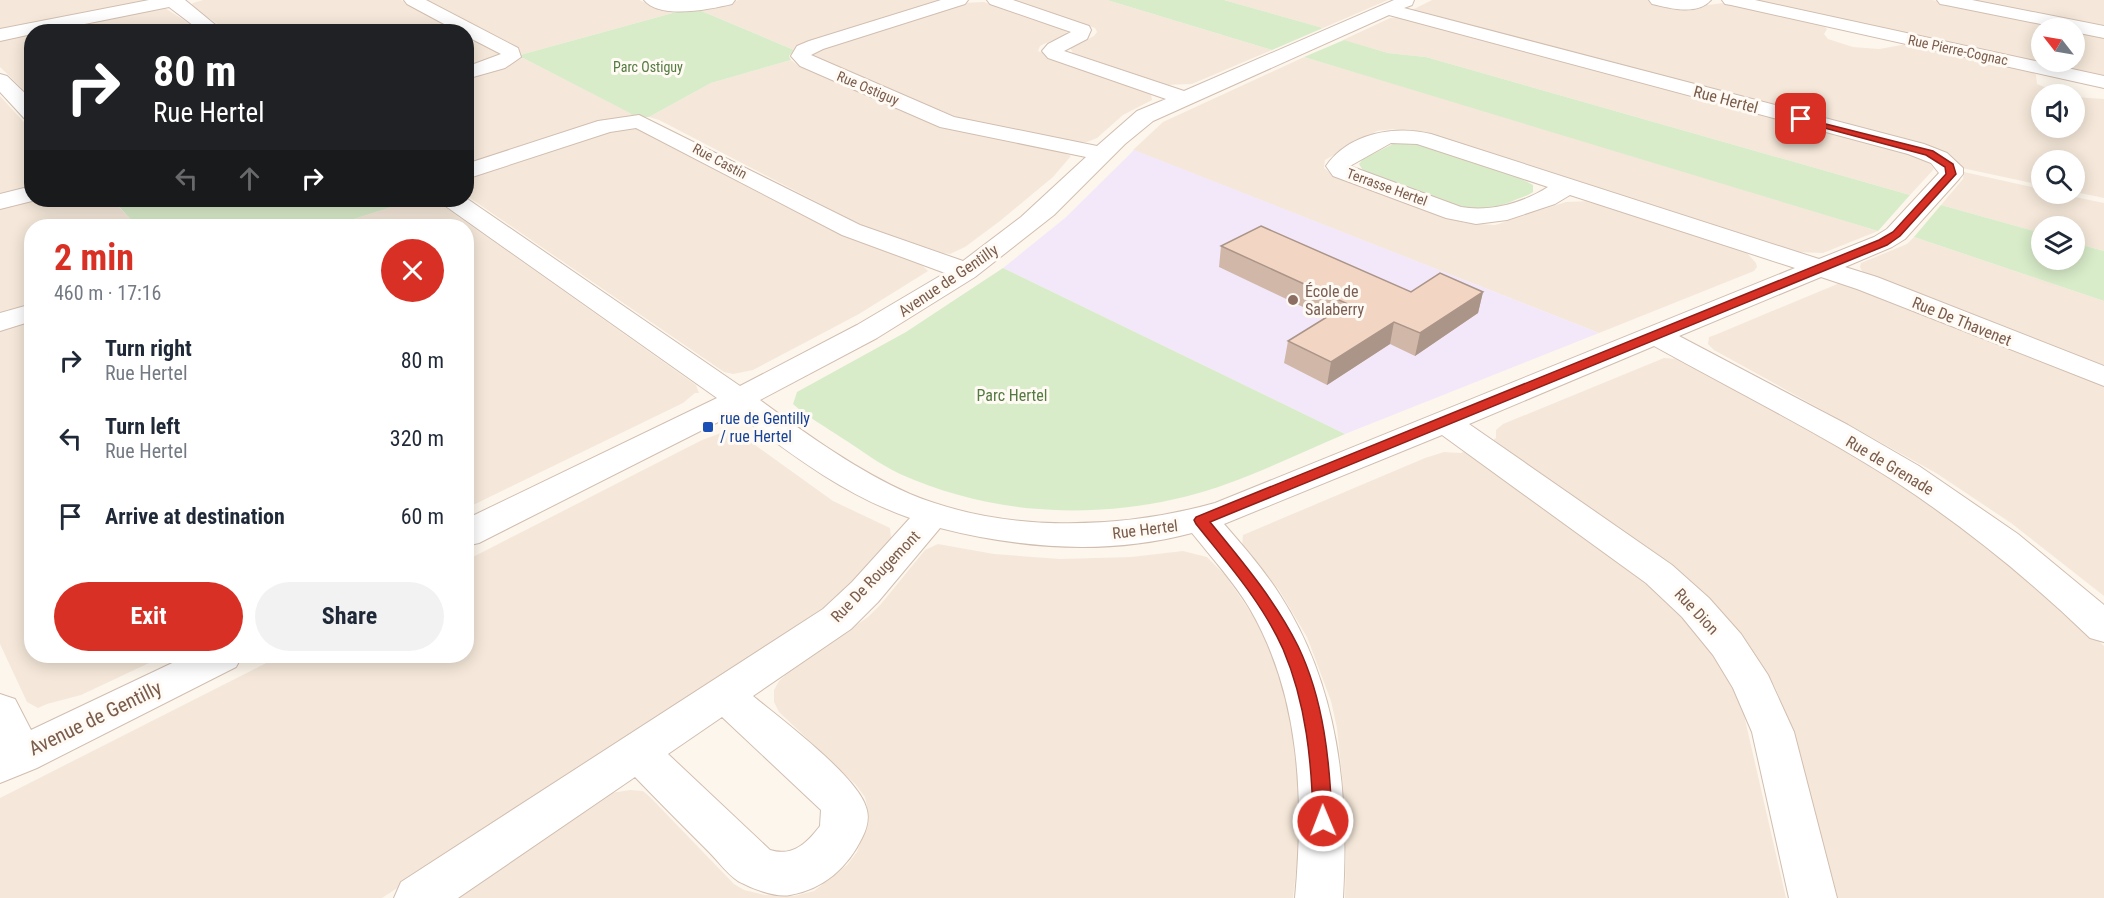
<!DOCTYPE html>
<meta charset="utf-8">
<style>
:root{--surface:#fff;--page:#f2f2f3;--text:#1f2937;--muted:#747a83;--accent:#d93025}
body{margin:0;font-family:"Roboto Condensed",sans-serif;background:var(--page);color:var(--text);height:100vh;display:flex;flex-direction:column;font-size:22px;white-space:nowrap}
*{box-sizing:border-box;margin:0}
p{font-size:20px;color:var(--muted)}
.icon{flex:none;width:33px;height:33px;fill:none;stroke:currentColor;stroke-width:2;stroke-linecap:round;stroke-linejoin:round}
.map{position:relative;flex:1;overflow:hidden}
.drawer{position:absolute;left:24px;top:219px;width:450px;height:444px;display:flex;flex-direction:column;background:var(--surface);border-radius:24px;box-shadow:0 3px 15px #0003}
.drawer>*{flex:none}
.guide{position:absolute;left:24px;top:24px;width:450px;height:183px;border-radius:24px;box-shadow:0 3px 15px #0003;background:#202124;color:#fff;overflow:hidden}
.needle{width:39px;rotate:301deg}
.tools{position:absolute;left:2031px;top:18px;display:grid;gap:12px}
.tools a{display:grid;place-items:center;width:54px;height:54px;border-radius:50%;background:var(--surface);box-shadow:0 3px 15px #0003;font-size:30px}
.pin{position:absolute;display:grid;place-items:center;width:51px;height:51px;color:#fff;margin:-26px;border-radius:12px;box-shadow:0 3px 9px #0006}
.me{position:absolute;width:66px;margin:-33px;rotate:359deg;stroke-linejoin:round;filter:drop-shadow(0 0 4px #0008)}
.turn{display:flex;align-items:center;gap:21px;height:126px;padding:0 30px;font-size:27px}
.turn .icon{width:78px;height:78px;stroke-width:2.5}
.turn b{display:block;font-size:42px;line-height:51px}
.lanes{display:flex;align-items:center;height:57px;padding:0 30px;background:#0003;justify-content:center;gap:30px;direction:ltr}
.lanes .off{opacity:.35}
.round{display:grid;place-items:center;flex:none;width:63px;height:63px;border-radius:32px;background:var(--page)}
.summary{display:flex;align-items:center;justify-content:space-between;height:102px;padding:0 30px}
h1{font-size:36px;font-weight:700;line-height:45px;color:var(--accent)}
.button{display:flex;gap:12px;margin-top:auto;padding:12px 30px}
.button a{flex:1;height:69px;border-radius:36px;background:var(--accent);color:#fff;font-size:24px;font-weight:700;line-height:69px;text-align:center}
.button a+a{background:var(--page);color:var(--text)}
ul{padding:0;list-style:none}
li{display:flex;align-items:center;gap:18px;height:78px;padding:0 30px}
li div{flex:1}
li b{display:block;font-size:22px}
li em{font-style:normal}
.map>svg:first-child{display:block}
.residential{fill:#f5e8da}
.education{fill:#f3e8fa}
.green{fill:#d8ecc9}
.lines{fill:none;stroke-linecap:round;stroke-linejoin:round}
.minor-casing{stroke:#d1beb0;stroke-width:2}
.minor{fill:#fff;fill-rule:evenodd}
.wall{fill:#d1b7a8}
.shaded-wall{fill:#aa9588}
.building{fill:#f3d5c3;stroke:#aa9588;stroke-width:1.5}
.route{fill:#d93025;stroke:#8d1f18;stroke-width:1.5}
.education-dot{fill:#8d6e63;stroke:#fffaf3;stroke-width:2}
.transit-dot{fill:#1a4fb4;stroke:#fffaf3;stroke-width:2}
.labels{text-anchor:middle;stroke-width:6;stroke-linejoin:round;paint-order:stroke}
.far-street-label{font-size:14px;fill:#7a5c4d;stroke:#fffaf3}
.far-park-label{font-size:14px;fill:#537a41;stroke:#fffaf3}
.street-label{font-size:16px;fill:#7a5c4d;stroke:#fffaf3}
.education-label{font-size:16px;fill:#785e54;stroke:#fffaf3;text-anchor:start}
.park-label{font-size:16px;fill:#537a41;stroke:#fffaf3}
.transit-label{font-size:16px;fill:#164399;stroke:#fffaf3;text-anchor:start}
.near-street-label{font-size:20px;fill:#7a5c4d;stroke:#fffaf3}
</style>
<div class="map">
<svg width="2104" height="898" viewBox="0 0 2104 898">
<rect width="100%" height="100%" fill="#fdf6ec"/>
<!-- residential -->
<path class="residential" d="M0 0H148L0 29Z
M203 0H401L460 31H228L191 6 193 3Z
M426 0H639L661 9 680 11 520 55 518 47Z
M739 0H943L798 46 794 50 699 10Z
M1011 0H1107L1272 50 1192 84 1165 85 1073 53 1070 48 1071 47 1094 36 1097 32 1095 28Z
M1224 0H1388L1323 28Z
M1432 0H1650L1699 6 1724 3 1823 25 1827 29 1824 34 1828 39 1853 47 1879 49 1907 44 2031 71 2036 75 2037 84 2061 94H2042V128H2074L2075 97 2104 99V198L2075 192 2074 160H2042L2041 185 1962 168 1946 155 1412 10Z
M1749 0H1932L2072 28H2042V62H2074L2075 29 2104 35V77Z
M1961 0H2104V29Z
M984 2 1067 30 1066 35 1046 43 1040 46 1038 51 1143 90 1151 94 1152 100 1123 115 1097 138 1087 142H1078L964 120 821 61 813 55 815 51 963 3Z
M165 8 201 31 41 32 154 10Z
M1401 17 1910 153 1929 162 1934 169 1910 195 1426 57 1388 53 1343 40 1390 18Z
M31 34V97L0 67V41Z
M467 35 500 53V54L467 69Z
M1304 57 1519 121 1878 231 1823 253 1794 252 1408 130 1394 129 1377 131 1325 160 1324 168 1334 176 1465 223 1495 225 1566 202 1590 201 1746 252 1756 263 1757 267 1754 271 1599 333 1133 150 1163 122Z
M523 58 631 113 633 117 603 122 467 166V77Z
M791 60 800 67 947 129 1063 152 1071 156 1053 177 1000 221 965 247 950 254 943 253 863 226 659 120 649 117 711 83Z
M0 96 32 131 31 189 0 197Z
M618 127H641L847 237 922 265 928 271 859 314 753 370 733 374 724 372 467 196V177Z
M1964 172 2041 189 2042 194H2061L2104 203V251L2075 243 2074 226H2042L2041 233 1941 205 1963 179Z
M32 200H112L137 226H32L31 305 0 315V207Z
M413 200H435L696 385 699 393H695L683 403 467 508 466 226H332Z
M1914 237 2104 301V369L1867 275 1862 271 1860 267 1861 263 1907 244Z
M1842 282 2104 385V596L2011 523 1936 473 1714 350 1708 344 1709 337 1715 335Z
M31 318 32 656H164L81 695 47 704 38 708 27 702 0 644V329Z
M1664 358 1681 359 1870 464 1930 501 2081 623 2104 646V898H1838L1792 727 1775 687 1750 648 1722 614 1493 440 1496 438V430L1503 424Z
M732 432 741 435 833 501 890 528 891 538 886 544 844 597 382 898H0V798L280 656H466L467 560 702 440 721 433Z
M1465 451 1638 574 1679 611 1710 650 1734 690 1744 715 1786 898H1345L1346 845 1342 776 1337 728 1331 701 1307 637 1279 590 1242 547 1243 535 1425 458 1444 452 1461 453Z
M938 544 994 554 1060 559 1131 557 1183 551 1207 557 1225 575 1261 627 1288 696 1297 763V862L1293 898H449L605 794 630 790 643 791 650 797 734 884 744 890 765 895 794 896 814 891 847 865 857 852 864 832 867 806 865 797 855 784 779 712 774 702V690L779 681 790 671 868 617 881 604 925 550Z"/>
<!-- education -->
<path class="education" d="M1134 150 1599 333 1345 434 1003 268 1065 218Z"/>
<!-- green -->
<path class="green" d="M1107 0H1224L1323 28 1272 50Z
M699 10 794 50 789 56 791 60 711 83 649 117H633L630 113 523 58 517 59 520 55 680 11Z
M1344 40 1388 53 1426 57 1910 195 1878 231 1304 57Z
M1395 143 1420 145 1518 177 1533 185V192L1528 195C1514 200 1498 208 1484 209 1452 211 1395 183 1364 172L1359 164 1363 159Z
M113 200H413L332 226H137Z
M1941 205 2041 233 2042 260H2074L2075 243 2104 251V301L1914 237Z
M1003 268 1345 434C1293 456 1240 483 1184 497 1090 520 989 514 900 474 879 464 861 450 842 438 826 427 807 417 793 404L797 392 906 332Z"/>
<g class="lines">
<defs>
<path id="minor" d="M149 0H185L224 32H202L169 7 45 32H32V34L0 41V29Z
M404 0H426L518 48 521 57 505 68 466 79V67L501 54 466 36V32H459L407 4Z
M644 0H735L732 4C711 9 660 20 644 0Z
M941 0H968L965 4 823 49 811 55 954 117 1097 146 1137 111 1166 99 1048 58 1042 51 1048 44 1071 32 990 4 987 0H1013L1089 26 1091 30 1087 39 1064 51 1184 91 1394 0H1414L1412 5 1404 8 1924 144 1947 153 1963 168V174L1959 179 1905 239 1892 247 1845 267 1877 277 2104 366V386L1857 289 1821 277 1679 336 1848 425 1919 466 2018 534 2104 605V642L2090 638C2030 580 1966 528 1896 482 1818 432 1735 391 1654 346L1469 424 1672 565 1709 598 1741 634 1768 675 1794 732 1837 898H1789L1752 732 1733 688 1713 655 1682 617 1646 583 1442 435 1224 524C1244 547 1264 570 1280 595 1339 687 1349 792 1343 898H1295C1304 800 1301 697 1250 609 1234 582 1212 558 1192 533 1110 555 1022 549 940 528L878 602 851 629 753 696C781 719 857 776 866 807 870 818 867 828 862 838 848 867 824 889 790 895 775 898 751 888 738 881 727 874 718 861 709 852 684 827 659 802 635 777L458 898H394L401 882 823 609 852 582 910 518C844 495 791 454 736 413L479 543 466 546V519L717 398 444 205 441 200 466 198 740 386 857 325 945 273 842 235 636 128 610 132 466 179V164L598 121 639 115 860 225 963 261 1021 217 1086 157 940 127 800 66 791 56 797 46 809 41ZM1389 15 1908 154 1931 163 1939 173 1887 229 1874 237 1819 259 1431 134C1395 125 1349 133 1326 166L1333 176 1446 218 1476 224 1507 220 1555 204 1570 195 1795 268 1215 503C1118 530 1004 533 910 494 856 470 808 435 760 400L877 338 975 277 1054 215 1125 144 1153 121ZM1391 143 1417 144 1548 187C1523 203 1490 212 1461 207L1350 166ZM722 717 821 810 820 826C807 843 793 857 770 850L668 754Z
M1649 0H1711C1697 16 1669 8 1652 4Z
M1722 0H1755L2104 76V88L1731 5 1725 4Z
M1937 0H1972L2104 26V38L2074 32V28H2060L1946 5 1940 4Z
M0 74 7 76 32 100V119L24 118 0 92Z
M32 186V200H36L0 209V194Z
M32 304V321L0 331V313Z
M187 656H242L236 667 37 768 0 783V694L15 699 31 730Z"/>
</defs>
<!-- minor casing -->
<use href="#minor" class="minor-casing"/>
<!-- minor -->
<use href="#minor" class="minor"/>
</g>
<!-- wall -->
<path class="wall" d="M1221 246 1411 292H1483L1478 313 1415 356 1390 344 1327 385 1284 363 1288 341 1326 318 1219 267Z"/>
<!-- shaded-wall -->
<path class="shaded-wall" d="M1483 292 1478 313 1415 356 1420 333Z
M1394 322 1390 344 1327 385 1331 362Z"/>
<!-- building -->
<path class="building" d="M1261 226 1411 292 1440 273 1483 292 1420 333 1394 322 1331 362 1288 341 1348 304 1221 246Z"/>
<!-- route -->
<path class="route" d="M1798 117 1933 151 1953 164 1956 174 1900 236 1887 245 1210 522C1242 561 1275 600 1298 646 1324 700 1330 762 1332 821L1330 826 1323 829 1316 826 1313 821C1312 762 1306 703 1283 649 1262 602 1227 563 1196 524L1194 520 1196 517 1879 240 1893 232 1946 174 1945 167 1926 155 1798 121Z"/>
<!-- markers -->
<circle class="education-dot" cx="1293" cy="300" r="6"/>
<rect class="transit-dot" x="702" y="421" width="12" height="12" rx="3"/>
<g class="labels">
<!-- far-street labels -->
<g class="far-street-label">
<text transform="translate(1958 50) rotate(12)" y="5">Rue Pierre-Cognac</text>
<text transform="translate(868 88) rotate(23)" y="5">Rue Ostiguy</text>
<text transform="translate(720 161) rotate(28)" y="5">Rue Castin</text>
<text transform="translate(1387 187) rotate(20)" y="5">Terrasse Hertel</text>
</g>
<!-- far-park labels -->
<g class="far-park-label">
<text x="648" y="72">Parc Ostiguy</text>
</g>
<!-- street labels -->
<g class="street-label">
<text transform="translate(1726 99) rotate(15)" y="6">Rue Hertel</text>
<text transform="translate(948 280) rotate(-34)" y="6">Avenue de Gentilly</text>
<text transform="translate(1962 321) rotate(22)" y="6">Rue De Thavenet</text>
<text transform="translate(1890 465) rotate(31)" y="6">Rue de Grenade</text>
<text transform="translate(1145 529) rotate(-7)" y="6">Rue Hertel</text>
<text transform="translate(875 576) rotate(-46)" y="6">Rue De Rougemont</text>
<text transform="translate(1697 611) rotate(47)" y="6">Rue Dion</text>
</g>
<!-- education labels -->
<g class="education-label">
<text x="1305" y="297">École de<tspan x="1305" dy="18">Salaberry</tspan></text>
</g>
<!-- park labels -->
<g class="park-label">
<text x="1012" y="401">Parc Hertel</text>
</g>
<!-- transit labels -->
<g class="transit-label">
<text x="720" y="424">rue de Gentilly<tspan x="720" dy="18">/ rue Hertel</tspan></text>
</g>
<!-- near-street labels -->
<g class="near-street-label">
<text transform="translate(95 718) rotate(-26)" y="7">Avenue de Gentilly</text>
</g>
</g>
</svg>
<div class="tools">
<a><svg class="needle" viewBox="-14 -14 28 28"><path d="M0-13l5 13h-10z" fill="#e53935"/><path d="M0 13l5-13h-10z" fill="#747a83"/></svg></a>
<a><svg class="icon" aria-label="sound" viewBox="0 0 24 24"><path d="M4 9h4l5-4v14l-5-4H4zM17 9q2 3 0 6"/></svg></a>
<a><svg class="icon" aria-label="search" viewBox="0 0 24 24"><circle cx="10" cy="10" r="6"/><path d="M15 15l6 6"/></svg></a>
<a><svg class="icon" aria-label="layers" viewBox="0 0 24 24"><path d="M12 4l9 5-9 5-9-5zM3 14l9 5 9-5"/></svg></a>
</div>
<div class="pin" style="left:1801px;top:119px;background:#d93025"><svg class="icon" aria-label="arrive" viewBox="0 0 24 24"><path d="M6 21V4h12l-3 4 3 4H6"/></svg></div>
<svg class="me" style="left:1323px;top:821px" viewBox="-20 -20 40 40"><circle r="17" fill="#d93025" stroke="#fff" stroke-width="3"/><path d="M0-11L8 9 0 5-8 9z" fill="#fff"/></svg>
<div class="guide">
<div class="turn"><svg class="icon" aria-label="right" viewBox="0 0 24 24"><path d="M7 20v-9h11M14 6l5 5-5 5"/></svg><div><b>80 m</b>Rue Hertel</div></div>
<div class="lanes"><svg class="icon off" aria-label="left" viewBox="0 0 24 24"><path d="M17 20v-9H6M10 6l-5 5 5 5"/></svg><svg class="icon off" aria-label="ahead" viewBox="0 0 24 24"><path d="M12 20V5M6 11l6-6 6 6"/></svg><svg class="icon" aria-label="right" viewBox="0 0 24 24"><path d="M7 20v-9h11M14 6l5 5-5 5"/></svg></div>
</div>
<section class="drawer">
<div class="summary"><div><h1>2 min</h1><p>460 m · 17:16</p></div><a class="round" style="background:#d93025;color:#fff"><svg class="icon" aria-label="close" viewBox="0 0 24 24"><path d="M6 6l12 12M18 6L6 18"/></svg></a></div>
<ul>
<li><svg class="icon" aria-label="right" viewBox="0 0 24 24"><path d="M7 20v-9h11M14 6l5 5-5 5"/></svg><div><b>Turn right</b><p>Rue Hertel</p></div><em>80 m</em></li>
<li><svg class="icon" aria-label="left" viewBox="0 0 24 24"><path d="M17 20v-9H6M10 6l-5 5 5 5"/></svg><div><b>Turn left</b><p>Rue Hertel</p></div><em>320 m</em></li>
<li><svg class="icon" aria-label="arrive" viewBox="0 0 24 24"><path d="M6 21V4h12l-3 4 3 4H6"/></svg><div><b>Arrive at destination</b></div><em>60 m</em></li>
</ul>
<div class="button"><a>Exit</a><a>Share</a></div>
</section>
</div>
